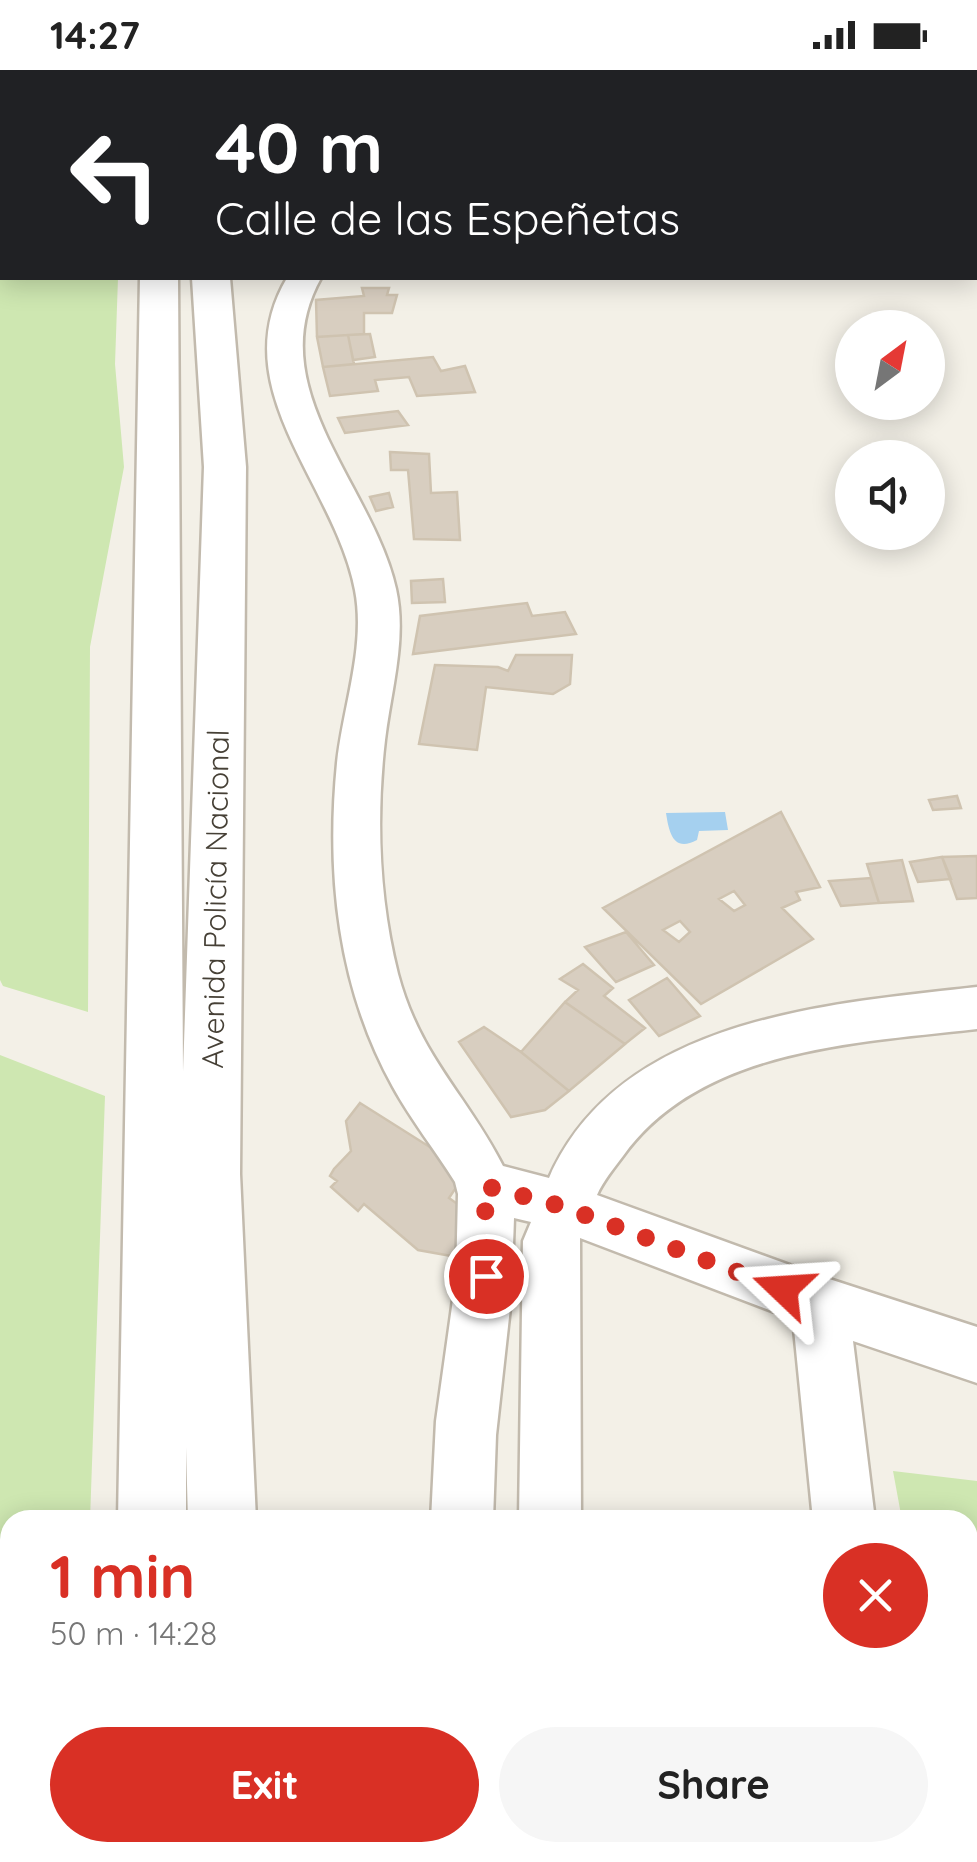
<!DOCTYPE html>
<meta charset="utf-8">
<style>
:root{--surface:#fff;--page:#f6f6f6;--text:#222;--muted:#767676;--accent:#d93025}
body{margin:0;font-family:Quicksand,sans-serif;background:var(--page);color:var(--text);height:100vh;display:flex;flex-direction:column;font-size:38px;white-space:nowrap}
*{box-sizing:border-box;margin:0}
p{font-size:32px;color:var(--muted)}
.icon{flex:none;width:55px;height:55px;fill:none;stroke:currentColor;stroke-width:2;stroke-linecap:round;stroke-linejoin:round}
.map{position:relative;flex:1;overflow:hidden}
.drawer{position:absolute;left:0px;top:1440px;width:978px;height:352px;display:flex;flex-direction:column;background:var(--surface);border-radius:30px 30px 0 0;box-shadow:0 5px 25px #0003}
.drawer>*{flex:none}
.banner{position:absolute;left:0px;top:0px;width:978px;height:210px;box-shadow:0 5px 25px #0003;background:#202124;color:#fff;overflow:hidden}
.needle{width:65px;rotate:32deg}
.tools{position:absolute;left:835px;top:240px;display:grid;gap:20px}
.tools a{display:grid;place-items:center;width:110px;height:110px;border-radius:50%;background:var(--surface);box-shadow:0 5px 25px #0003;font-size:50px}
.pin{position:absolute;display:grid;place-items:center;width:85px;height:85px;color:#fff;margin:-42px;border:5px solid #fff;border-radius:50%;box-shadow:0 2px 10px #0007}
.me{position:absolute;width:110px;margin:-55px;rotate:290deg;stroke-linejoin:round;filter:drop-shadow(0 0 8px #0008)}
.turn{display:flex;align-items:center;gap:35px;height:210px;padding:0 50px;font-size:45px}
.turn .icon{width:130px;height:130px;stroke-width:2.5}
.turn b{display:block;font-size:70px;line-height:85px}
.round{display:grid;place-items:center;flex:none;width:105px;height:105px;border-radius:52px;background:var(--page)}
.summary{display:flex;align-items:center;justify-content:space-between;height:170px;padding:0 50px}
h1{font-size:60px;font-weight:700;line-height:75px;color:var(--accent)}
.action{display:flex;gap:20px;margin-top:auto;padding:20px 50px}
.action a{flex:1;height:115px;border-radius:60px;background:var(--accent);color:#fff;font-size:40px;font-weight:700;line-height:115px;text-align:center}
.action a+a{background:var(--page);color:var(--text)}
.status{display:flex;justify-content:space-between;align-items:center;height:70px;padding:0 50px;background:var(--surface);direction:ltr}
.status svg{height:28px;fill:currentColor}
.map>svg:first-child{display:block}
.green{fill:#cee7b1}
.water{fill:#a5d0ef}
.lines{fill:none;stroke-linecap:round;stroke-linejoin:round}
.stream{fill:#a5d0ef;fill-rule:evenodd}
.building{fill:#d8cec0;stroke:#cfc3b0;stroke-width:2.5;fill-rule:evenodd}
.minor-casing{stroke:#c2baad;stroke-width:5}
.tertiary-casing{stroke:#c2baad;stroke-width:5}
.minor{fill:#fff;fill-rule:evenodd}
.tertiary{fill:#fff;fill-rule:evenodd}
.route{stroke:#d93025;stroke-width:18;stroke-dasharray:0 32.4}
.labels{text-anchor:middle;stroke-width:10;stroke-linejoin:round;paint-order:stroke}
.street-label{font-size:30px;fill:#464036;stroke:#fff}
</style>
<div class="status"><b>14:27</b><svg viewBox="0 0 49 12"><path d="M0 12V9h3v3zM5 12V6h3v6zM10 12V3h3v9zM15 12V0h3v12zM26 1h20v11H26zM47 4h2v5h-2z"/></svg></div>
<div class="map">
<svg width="977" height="1792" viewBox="0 0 977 1792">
<rect width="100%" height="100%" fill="#f3f0e7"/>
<!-- green -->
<path class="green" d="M0 0 60 2H2V208H118L115 294 124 397 90 577 88 942 3 916 0 910Z
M0 985 105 1026 90 1450H10V1782L66 1783 65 1792H0Z
M893 1401 977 1411V1792H962L961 1783 968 1782V1450H902Z"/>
<!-- water -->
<path class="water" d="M725 742 728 760 699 761 697 770C673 783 669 762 666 743Z"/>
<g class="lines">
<!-- stream -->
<path class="stream" d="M398 0H406L407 2H399Z"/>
</g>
<!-- building -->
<path class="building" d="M362 218H389L387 225H397L392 243H364V264L317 267 316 230 364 226Z
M370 264 375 287 353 290 348 265Z
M348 265 354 294 323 297 317 267Z
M433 287 441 301 465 296 475 322 417 326 409 307 375 310 378 321 330 326 323 297Z
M398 341 408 355 345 363 338 348Z
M390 382 429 384 431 423 457 422 460 470 414 469 408 400H391Z
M389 423 393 437 376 441 370 427Z
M443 509 445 532 412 533 411 511Z
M527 533 532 546 565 542 576 564 413 584 420 546Z
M516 585H572L570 614 553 624 486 617 477 680 419 674 435 595 498 597 508 601Z
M957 726 961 738 933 740 929 730Z
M781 742 820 817 796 822 800 830 782 838 813 869 701 934 603 838ZM734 821 745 835 734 841 719 829ZM680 851 690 862 679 872 663 860Z
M977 786V828L957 829 942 787Z
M942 787 951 809 918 812 910 792Z
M902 790 913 831 879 833 867 794Z
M871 808 879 833 841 836 829 811Z
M626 862 654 895 616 912 585 877Z
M583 894 613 918 604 926 645 958 625 974 565 932 578 920 560 909Z
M667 908 700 946 659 966 629 930Z
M565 932 625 974 569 1021 521 982Z
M484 957 521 982 569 1021 545 1040 511 1047 459 972Z
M360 1033 452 1091 461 1110 449 1128 470 1143 468 1189 418 1180 364 1134 358 1141 331 1117 337 1111 330 1106 334 1099 351 1081 346 1051Z"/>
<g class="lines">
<defs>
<path id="minor" d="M287 208H321C259 318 373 415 396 519 407 569 391 620 385 670 376 747 379 829 398 904 420 987 467 1025 503 1096L549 1108C619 948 827 934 977 917V959C856 973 701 978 623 1086 614 1098 603 1111 597 1125L820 1206 977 1257V1313L853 1271 875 1450H813L793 1249 580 1168 581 1450H519L523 1171 531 1152 514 1148 511 1229 496 1365 493 1450H431L436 1351 456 1208 458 1124 455 1112C435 1080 411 1050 393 1017 338 918 326 804 337 693 343 636 366 577 355 520 335 414 222 318 287 208Z
M412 1782H482L481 1792H411Z
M516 1782H586V1792H516Z
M845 1782H915L916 1792H846Z"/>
<path id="tertiary" d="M90 0H122L123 2H91Z
M130 0H162L163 2H131Z
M140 208H178L183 1002 204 397 192 208H230L246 397 240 1104 256 1450H188L186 1377V1450H118Z
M110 1782H265V1792H110Z"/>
</defs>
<!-- minor casing -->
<use href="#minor" class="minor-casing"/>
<!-- tertiary casing -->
<use href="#tertiary" class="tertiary-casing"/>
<!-- minor -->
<use href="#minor" class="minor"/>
<!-- tertiary -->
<use href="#tertiary" class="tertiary"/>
</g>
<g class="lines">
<!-- route -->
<path class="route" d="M486 1206 485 1116 561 1136 783 1219"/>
</g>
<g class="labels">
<!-- street labels -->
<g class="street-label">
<text transform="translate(216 829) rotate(-89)" y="10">Avenida Policía Nacional</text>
</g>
</g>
</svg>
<div class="tools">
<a><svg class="needle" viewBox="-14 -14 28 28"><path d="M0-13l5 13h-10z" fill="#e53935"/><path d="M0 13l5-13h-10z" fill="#767676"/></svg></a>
<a><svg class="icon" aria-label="sound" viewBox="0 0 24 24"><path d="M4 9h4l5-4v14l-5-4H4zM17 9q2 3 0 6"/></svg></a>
</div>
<div class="pin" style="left:486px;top:1206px;background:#d93025"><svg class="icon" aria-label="arrive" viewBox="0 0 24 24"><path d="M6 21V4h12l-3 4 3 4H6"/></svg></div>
<svg class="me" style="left:783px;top:1219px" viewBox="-20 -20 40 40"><path d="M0-17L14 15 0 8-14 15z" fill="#d93025" stroke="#fff" stroke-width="4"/></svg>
<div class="banner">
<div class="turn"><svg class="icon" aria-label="left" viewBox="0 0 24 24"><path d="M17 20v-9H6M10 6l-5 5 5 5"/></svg><div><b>40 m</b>Calle de las Espeñetas</div></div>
</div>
<section class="drawer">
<div class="summary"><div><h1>1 min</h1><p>50 m · 14:28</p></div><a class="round" style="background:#d93025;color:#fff"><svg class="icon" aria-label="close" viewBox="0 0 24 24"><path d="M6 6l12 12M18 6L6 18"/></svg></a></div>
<div class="action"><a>Exit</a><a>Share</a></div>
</section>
</div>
